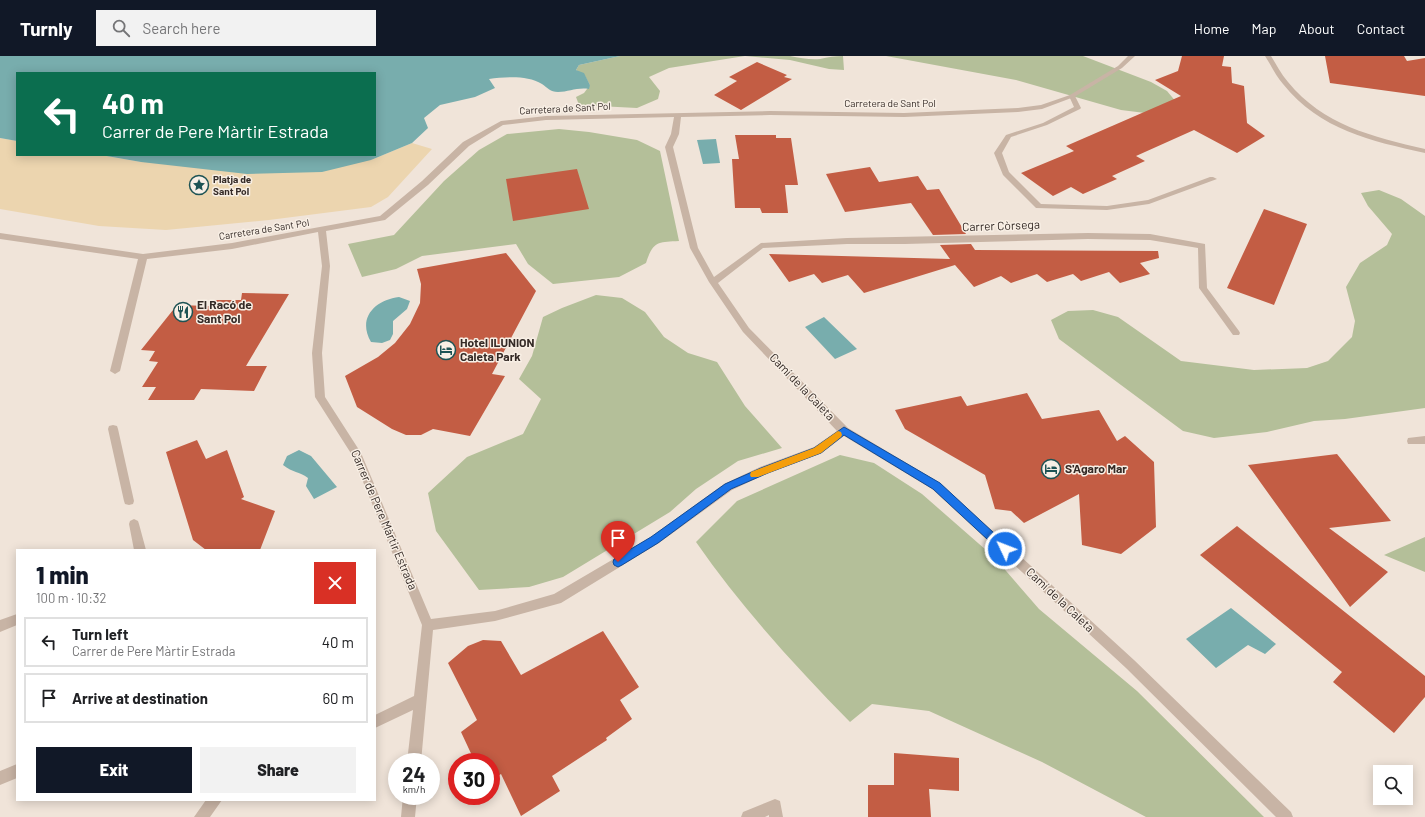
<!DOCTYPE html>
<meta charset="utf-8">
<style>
:root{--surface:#fff;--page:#f2f2f2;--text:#202124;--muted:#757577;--line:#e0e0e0;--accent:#111827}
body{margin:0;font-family:Barlow,sans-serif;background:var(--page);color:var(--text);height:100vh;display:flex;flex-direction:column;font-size:15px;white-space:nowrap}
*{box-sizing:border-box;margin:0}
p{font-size:13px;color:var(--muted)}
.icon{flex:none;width:22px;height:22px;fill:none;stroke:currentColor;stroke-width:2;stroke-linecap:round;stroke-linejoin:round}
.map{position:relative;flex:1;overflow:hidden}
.details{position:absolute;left:16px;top:493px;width:360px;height:252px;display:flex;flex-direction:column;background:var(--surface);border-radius:0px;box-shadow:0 2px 10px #0003}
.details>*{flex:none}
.top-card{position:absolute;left:16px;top:16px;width:360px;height:84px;border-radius:0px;box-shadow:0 2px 10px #0003;background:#0b6e4f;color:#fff;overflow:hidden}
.tools{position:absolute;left:1373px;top:709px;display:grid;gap:8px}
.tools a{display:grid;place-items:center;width:40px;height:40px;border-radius:0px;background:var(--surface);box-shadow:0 2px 10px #0003;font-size:20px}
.speed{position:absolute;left:388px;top:697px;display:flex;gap:8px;font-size:20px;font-weight:700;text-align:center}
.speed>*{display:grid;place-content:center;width:52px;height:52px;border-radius:50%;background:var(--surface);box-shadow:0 2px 10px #0003;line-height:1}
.speed small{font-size:10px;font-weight:400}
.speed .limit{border:6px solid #d22;background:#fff;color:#111}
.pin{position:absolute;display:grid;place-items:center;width:34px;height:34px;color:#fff;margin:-41px -17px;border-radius:50% 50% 50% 0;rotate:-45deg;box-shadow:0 0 4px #0007}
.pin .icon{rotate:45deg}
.me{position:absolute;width:44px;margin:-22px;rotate:313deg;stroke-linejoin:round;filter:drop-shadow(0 0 3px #0008)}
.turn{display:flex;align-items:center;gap:14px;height:84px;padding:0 20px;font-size:18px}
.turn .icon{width:52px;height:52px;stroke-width:2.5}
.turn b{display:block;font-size:28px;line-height:34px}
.round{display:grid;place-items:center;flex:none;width:42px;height:42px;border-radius:0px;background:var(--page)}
.headline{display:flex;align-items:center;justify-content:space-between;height:68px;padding:0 20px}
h1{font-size:24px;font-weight:800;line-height:30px;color:var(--accent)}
.button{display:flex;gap:8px;margin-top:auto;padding:8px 20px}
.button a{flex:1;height:46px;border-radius:0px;background:var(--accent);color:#fff;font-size:16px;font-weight:800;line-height:46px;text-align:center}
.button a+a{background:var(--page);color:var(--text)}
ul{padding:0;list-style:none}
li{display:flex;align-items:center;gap:12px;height:50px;margin:0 8px 6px;padding:0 12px;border:2px solid var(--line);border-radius:0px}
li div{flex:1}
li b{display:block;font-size:15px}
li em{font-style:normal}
header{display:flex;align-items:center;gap:24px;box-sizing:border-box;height:56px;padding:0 20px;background:var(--accent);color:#fff}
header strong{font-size:19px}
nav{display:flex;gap:22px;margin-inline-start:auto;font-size:14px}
.search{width:280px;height:36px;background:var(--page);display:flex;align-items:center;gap:10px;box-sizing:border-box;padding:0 14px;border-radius:0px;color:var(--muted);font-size:15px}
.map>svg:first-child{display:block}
.green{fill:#b4bf99}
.sand{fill:#ecd5af}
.water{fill:#78adad}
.building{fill:#c35d44}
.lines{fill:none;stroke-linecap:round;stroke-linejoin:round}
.lane{fill:#c8b4a5;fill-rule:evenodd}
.street{fill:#c8b4a5;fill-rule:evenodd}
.route{fill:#1a73e8;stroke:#114b97}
.slow{fill:#f59e0b}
.labels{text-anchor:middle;stroke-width:3;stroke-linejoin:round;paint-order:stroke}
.far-street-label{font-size:10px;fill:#342a26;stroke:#f8efe5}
.far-poi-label{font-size:10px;font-weight:bold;fill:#342a26;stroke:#f8efe5;text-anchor:start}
.street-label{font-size:12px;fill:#342a26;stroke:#f8efe5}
.poi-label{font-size:12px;font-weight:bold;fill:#342a26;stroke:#f8efe5;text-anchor:start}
</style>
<header>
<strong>Turnly</strong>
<div class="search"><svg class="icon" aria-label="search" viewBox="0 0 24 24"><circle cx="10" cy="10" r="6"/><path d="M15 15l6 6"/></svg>Search here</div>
<nav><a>Home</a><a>Map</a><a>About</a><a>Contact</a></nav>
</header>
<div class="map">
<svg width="1425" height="761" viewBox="0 0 1425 761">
<rect width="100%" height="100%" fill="#f0e4d9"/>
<!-- green -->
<path class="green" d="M620 0H790C800 2 811 4 820 3 828 1 835 0 843 0L844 14 829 13 790 4 745 0 669 12 649 21 660 35 658 43 637 52 579 49 576 41 584 37 590 29 585 20 576 14 579 9Z
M886 0H1083L1151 26 1167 35 1177 47 1153 58 1121 54 1016 24Z
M559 73 589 76 637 84 660 95 679 185C658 186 653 185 646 207L619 221 553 228 528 208 516 188 422 200 396 213 362 221 348 188 394 179 444 125 479 94 507 78Z
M1379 134 1401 143 1425 160V352L1345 363 1314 365 1267 376 1214 382 1183 375 1059 283 1051 264 1068 255 1093 254 1118 261 1181 305 1254 314 1307 312 1328 305 1352 281 1355 265 1346 231 1360 207 1387 189 1392 178 1368 150 1361 137Z
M596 239 622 242 645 256 664 281 688 297 717 306 745 350 782 392 738 405 696 433 670 456 563 521 529 531 479 534 436 475 428 437 467 401 523 378 541 343 519 323 532 300 543 261 562 252Z
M840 399 874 407 922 438 994 501 1039 553 1137 635 1264 761H1146L1042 706 929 655 872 648 850 666C795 610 741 551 696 486L737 445Z
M1425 481V516L1384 499Z"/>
<!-- sand -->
<path class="sand" d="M0 82 17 85V99H101L141 106 371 104 412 87 432 93 388 141 371 151 269 164 166 174 99 170 0 153Z"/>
<!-- water -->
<path class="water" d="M0 0H620L579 9 576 14 584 17 590 29 589 33C577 31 569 36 558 36 550 36 548 32 542 28 527 19 506 21 489 23L495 32 475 41 440 49 424 62 428 72 412 87 371 104 322 116 247 118 141 106 101 99H375V17H17V85L0 82Z
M716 83 720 107 703 108 697 84Z
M399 241 410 245 407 253 393 265V278L390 284 382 287 371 286C357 262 375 244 399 241Z
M824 261 857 293 835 303 805 271Z
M299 394 311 400 337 431 314 443 306 430 308 422C299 415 293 417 283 409L287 400Z
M1231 552 1276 588 1265 598 1248 589 1216 612 1186 583Z"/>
<!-- building -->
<path class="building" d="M1182 0H1224L1222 10 1231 11 1232 27 1244 30 1247 67 1265 80 1237 97 1194 74 1136 100 1145 105 1112 120 1117 123 1083 138 1071 131 1053 140 1021 117 1074 95 1066 90 1181 40 1155 24 1178 15Z
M1325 0H1404L1407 5 1425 2V40L1330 27Z
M757 6 787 19 784 21 792 23 741 54 714 39 737 25 729 21Z
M735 79H776V82H791L798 129H785L788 157H762L760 152H735L732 103H739Z
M870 111 879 126 918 120 927 134 939 133 966 178 933 179 911 147 845 156 826 118Z
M577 113 589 153 513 165 506 123Z
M1264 153 1307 168 1274 249 1227 232Z
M971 188 975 194 1158 195 1159 202 1140 207 1150 218 1120 227 1109 216 1081 225 1073 218 1047 226 1037 218 1011 227 1001 220 974 231 955 209 864 237 848 219 822 227 814 218 789 226 769 198 950 203 940 189Z
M506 197 536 235 492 318 505 320 470 380 433 373 421 379H406L392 373 357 351 345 320 378 301 395 287 410 268 420 247 421 228 417 213Z
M242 237 289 238 246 310H267L254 335 201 333 194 344H148L156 331H142L158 306 149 305 155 295 141 294 177 249 209 250 214 244H241Z
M1027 337 1042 363 1099 354 1117 385 1125 380 1154 406 1156 471 1121 498 1082 489 1079 438 1024 467 1011 455 995 453 985 419 905 373 895 354 961 340 967 350Z
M197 384 206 403 227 394 244 441 241 443 275 455 260 494H206L193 484 166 396Z
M1337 398 1391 465 1329 472 1388 516 1350 551 1248 409Z
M1237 470 1425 620V641L1394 677 1333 626 1342 616 1200 499Z
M603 575 639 631 620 644 632 663 606 682 607 684 552 720 560 735 521 760 501 718 491 724V706H475L461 676 477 664 448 607 468 590 483 584 501 585 521 619Z
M894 697 959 702V735L929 733 931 761H868V729H894Z"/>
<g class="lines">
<!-- lane -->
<path class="lane" d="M1072 38 1075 40 1081 52 1080 53 1047 69 1011 81 1002 97 1009 116 1041 148 1107 150 1148 144 1210 121H1213L1217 123 1149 148 1107 154 1036 152 1003 119 994 97 1006 79 1043 67 1074 51 1069 40Z"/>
<!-- street -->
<path class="street" d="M1128 0H1135L1122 12 1074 41 1042 53 1018 56 904 61 770 59 681 61 679 78 673 91 698 192 714 221 761 187 847 182 1088 177 1150 178 1205 188 1207 232 1239 275 1240 277 1239 279H1233L1199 232 1198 192 1150 184 1088 183 905 188H847L763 192 718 227 749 272 848 372 940 427 1134 604 1291 756 1293 761H1276L1126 612 932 433 844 380 822 397 768 417 732 434 659 487 561 547 495 565 433 574 421 706H407L413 654 375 672V659L414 640 422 569 352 399 315 341 312 297 322 210 318 176 232 193 147 203 120 315 115 318 110 315 138 203 0 183V177L143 198 232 187 380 160 422 125 463 86 501 65 546 60 770 55 904 57 1018 52 1041 49 1070 39 1118 10ZM674 61 671 78 665 91 690 192 709 226 743 276 837 375 814 391 760 411 724 428 651 481 554 538 495 555 431 563 361 397 325 341 322 297 330 210 326 175 385 164 428 129 469 90 503 69 546 64Z
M1265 0H1271C1276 8 1281 18 1288 26 1323 69 1373 81 1425 93V97C1371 85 1320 74 1283 28 1276 20 1271 9 1265 0Z
M113 369 117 370 118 373 134 445 133 448 129 449 125 448 124 445 108 373 109 370Z
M1425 380V388H1408L1407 385 1408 382Z
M134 463 138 465 139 468 146 494H134L129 468 130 465Z
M17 558V569L0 576V564Z
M17 708V722L0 729V715Z
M403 740H417L415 761H401Z
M775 743 780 745 783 761H769V759L765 761H741L743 756Z
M206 744H222L210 761H194Z"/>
</g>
<!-- route -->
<path class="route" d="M844 371 940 427 1008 490 1010 493 1008 496 1005 497 1001 496 933 433 844 379 821 397 768 417 731 433 658 487 622 509 618 511 614 509 613 506 614 503 651 481 725 428 761 412 814 392Z"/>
<!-- slow -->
<path class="slow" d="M838 375 841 376 842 379 841 381 821 397 758 421H751L750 419 751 416 814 392Z"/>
<!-- icons -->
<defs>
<symbol id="sight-ring" viewBox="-11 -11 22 22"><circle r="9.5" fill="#f8efe5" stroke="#1d5354" stroke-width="1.5"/><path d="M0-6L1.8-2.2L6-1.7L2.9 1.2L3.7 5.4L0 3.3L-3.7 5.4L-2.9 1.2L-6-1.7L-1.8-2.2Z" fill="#1d5354"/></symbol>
<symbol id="restaurant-ring" viewBox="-11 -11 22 22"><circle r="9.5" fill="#f8efe5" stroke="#1d5354" stroke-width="1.5"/><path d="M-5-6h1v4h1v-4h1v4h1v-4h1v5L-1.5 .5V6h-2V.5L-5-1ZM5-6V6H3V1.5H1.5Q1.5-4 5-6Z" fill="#1d5354"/></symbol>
<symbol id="hotel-ring" viewBox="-11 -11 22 22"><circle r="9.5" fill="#f8efe5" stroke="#1d5354" stroke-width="1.5"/><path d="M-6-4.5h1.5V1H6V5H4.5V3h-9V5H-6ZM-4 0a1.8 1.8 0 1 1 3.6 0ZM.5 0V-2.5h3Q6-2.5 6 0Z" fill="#1d5354"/></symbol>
</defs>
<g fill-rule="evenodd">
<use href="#sight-ring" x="188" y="118" width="22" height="22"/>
<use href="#restaurant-ring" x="172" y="245" width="22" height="22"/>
<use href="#hotel-ring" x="435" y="283" width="22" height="22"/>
<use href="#hotel-ring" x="1040" y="402" width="22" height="22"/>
</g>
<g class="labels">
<!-- far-street labels -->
<g class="far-street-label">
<text x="890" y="51">Carretera de Sant Pol</text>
<text transform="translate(565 52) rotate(-3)" y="4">Carretera de Sant Pol</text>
<text transform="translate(264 173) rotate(-9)" y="4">Carretera de Sant Pol</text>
</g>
<!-- far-poi labels -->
<g class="far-poi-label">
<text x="213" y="127">Platja de<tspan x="213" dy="12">Sant Pol</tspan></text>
</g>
<!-- street labels -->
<g class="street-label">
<text transform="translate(1001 170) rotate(-2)" y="4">Carrer Còrsega</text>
<text transform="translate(802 331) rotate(46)" y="4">Camí de la Caleta</text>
<text transform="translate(384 464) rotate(67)" y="4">Carrer de Pere Màrtir Estrada</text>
<text transform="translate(1060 544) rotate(43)" y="4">Camí de la Caleta</text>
</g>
<!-- poi labels -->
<g class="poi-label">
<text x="197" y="253">El Racó de<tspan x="197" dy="14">Sant Pol</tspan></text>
<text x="460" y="291">Hotel ILUNION<tspan x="460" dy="14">Caleta Park</tspan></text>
<text x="1065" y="417">S'Agaro Mar</text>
</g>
</g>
</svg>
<div class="tools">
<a><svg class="icon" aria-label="search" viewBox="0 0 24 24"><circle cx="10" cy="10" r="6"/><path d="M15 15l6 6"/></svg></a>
</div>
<div class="speed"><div>24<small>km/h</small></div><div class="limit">30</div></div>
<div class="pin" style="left:618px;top:506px;background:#d93025"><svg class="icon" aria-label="arrive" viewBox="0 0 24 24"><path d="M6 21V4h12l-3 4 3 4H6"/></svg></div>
<svg class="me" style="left:1005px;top:493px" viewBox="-20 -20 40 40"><circle r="17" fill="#1a73e8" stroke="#fff" stroke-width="3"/><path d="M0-11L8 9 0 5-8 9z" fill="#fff"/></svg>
<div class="top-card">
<div class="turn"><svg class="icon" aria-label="left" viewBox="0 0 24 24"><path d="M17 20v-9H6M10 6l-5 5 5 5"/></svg><div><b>40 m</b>Carrer de Pere Màrtir Estrada</div></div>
</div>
<section class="details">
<div class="headline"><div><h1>1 min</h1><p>100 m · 10:32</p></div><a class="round" style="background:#d93025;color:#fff"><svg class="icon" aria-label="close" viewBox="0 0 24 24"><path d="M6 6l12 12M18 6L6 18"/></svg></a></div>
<ul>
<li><svg class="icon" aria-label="left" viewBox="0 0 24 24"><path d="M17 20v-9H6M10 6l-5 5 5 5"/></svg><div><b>Turn left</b><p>Carrer de Pere Màrtir Estrada</p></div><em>40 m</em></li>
<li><svg class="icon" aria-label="arrive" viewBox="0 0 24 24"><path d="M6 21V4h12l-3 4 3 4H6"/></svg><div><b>Arrive at destination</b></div><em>60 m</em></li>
</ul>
<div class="button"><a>Exit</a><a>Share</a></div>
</section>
</div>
